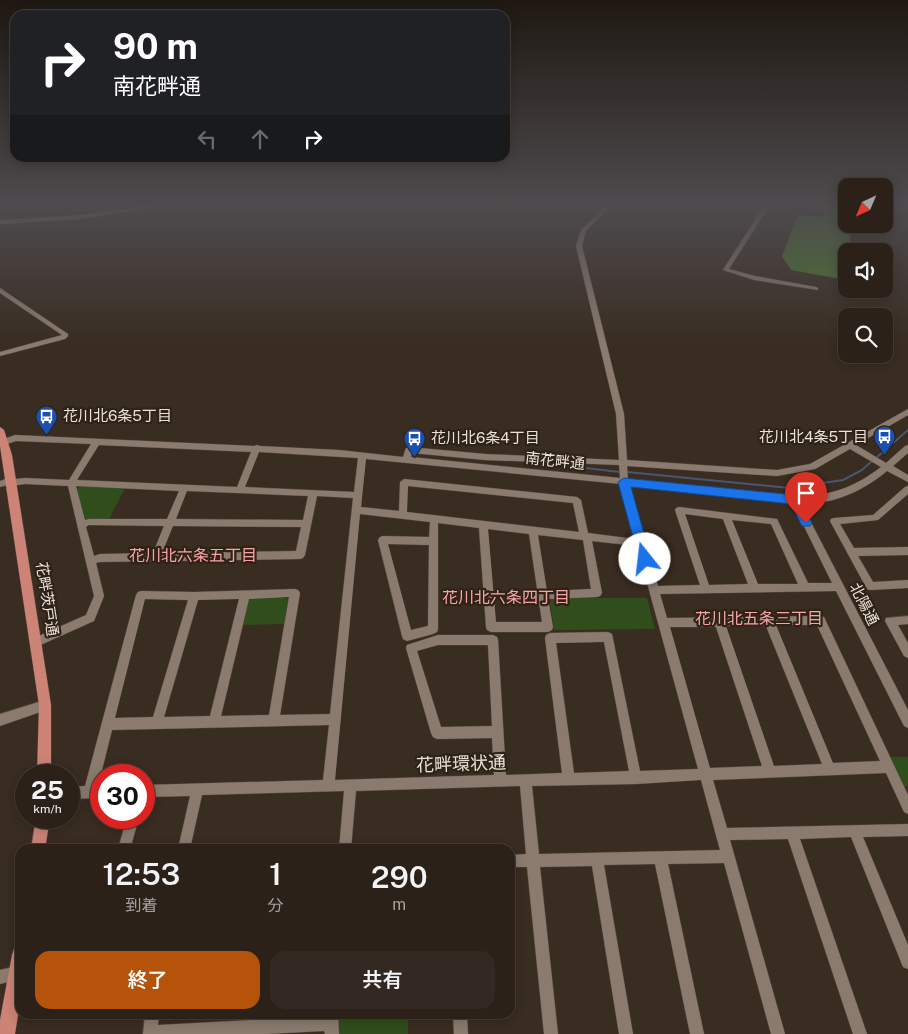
<!DOCTYPE html>
<html lang="ja">
<meta charset="utf-8">
<style>
:root{--surface:#2b2119;--page:#332922;--text:#f1f3f6;--muted:#a6a3a2;--line:#473e38;--accent:#b45309}
body{margin:0;font-family:"Public Sans","Noto Sans JP",sans-serif;background:var(--page);color:var(--text);height:100vh;display:flex;flex-direction:column;font-size:19px;white-space:nowrap}
*{box-sizing:border-box;margin:0}
p{font-size:16px;color:var(--muted)}
.icon{flex:none;width:28px;height:28px;fill:none;stroke:currentColor;stroke-width:2;stroke-linecap:round;stroke-linejoin:round}
.map{position:relative;flex:1;overflow:hidden}
.sheet{position:absolute;left:15px;top:844px;width:500px;height:175px;display:flex;flex-direction:column;background:var(--surface);border-radius:15px;box-shadow:0 2px 12px #0003,0 0 0 1px var(--line)}
.sheet>*{flex:none}
.top-card{position:absolute;left:10px;top:10px;width:500px;height:152px;border-radius:15px;box-shadow:0 2px 12px #0003,0 0 0 1px var(--line);background:#202124;color:#fff;overflow:hidden}
.needle{width:32px;rotate:224deg}
.buttons{position:absolute;left:838px;top:178px;display:grid;gap:10px}
.buttons a{display:grid;place-items:center;width:55px;height:55px;border-radius:10px;background:var(--surface);box-shadow:0 2px 12px #0003,0 0 0 1px var(--line);font-size:25px}
.speed{position:absolute;left:15px;top:764px;display:flex;gap:10px;font-size:25px;font-weight:700;text-align:center}
.speed>*{display:grid;place-content:center;width:65px;height:65px;border-radius:50%;background:var(--surface);box-shadow:0 2px 12px #0003,0 0 0 1px var(--line);line-height:1}
.speed small{font-size:12px;font-weight:400}
.speed .limit{border:8px solid #d22;background:#fff;color:#111}
.pin{position:absolute;display:grid;place-items:center;width:42px;height:42px;color:#fff;margin:-51px -21px;border-radius:50% 50% 50% 0;rotate:-45deg;box-shadow:0 0 5px #0007}
.pin .icon{rotate:45deg}
.me{position:absolute;width:55px;margin:-28px;rotate:344deg;stroke-linejoin:round;filter:drop-shadow(0 0 4px #0008)}
.turn{display:flex;align-items:center;gap:18px;height:105px;padding:0 20px;font-size:22px}
.turn .icon{width:65px;height:65px;stroke-width:2.5}
.turn b{display:block;font-size:35px;line-height:42px}
.lanes{display:flex;align-items:center;height:48px;padding:0 20px;background:#0003;justify-content:center;gap:25px;direction:ltr}
.lanes .off{opacity:.35}
.eta{display:flex;justify-content:space-evenly;align-items:center;height:85px;text-align:center}
.eta b{font-size:30px;font-weight:600;line-height:35px}
.primary-button{display:flex;gap:10px;margin-top:auto;padding:10px 20px}
.primary-button a{flex:1;height:58px;border-radius:15px;background:var(--accent);color:#fff;font-size:20px;font-weight:600;line-height:58px;text-align:center}
.primary-button a+a{background:var(--page);color:var(--text)}
.map>svg:first-child{display:block}
.green{fill:#2f4e1b}
.forest{fill:#4b782e}
.lines{fill:none;stroke-linecap:round;stroke-linejoin:round}
.stream{stroke:#465673;stroke-width:2}
.minor-casing{stroke:#554940;stroke-width:1}
.major-casing{stroke:#554940;stroke-width:1}
.minor{fill:#8b7b6f;fill-rule:evenodd}
.major{fill:#cd8376;fill-rule:evenodd}
.route{fill:#1a73e8;stroke:#114b97}
.labels{text-anchor:middle;stroke-width:4.5;stroke-linejoin:round;paint-order:stroke}
.poi-label{font-size:15px;fill:#eae1da;stroke:#2f2217;text-anchor:start}
.street-label{font-size:15px;fill:#eae1da;stroke:#2f2217}
.neighbourhood-label{font-size:16px;fill:#f8a4a5;stroke:#2f2217}
.near-street-label{font-size:18px;fill:#eae1da;stroke:#2f2217}
</style>
<div class="map">
<svg width="908" height="1034" viewBox="0 0 908 1034">
<rect width="100%" height="100%" fill="#392c21"/>
<!-- green -->
<path class="green" d="M81 486 125 488 109 519H84L77 489Z
M252 598H287L288 600 284 624 243 625 249 600Z
M553 598H647L655 629 554 630 550 602Z
M890 757H908V786L904 787Z
M339 1014H408V1034H339Z"/>
<!-- forest -->
<path class="forest" d="M823 203H846V224H851L850 251H846V280L791 270 782 256 798 215 825 217Z"/>
<g class="lines">
<!-- stream -->
<path class="stream" d="M876 458 908 430
M585 468 620 472
M627 472 790 488 843 480 862 470 872 461"/>
<defs>
<path id="minor" d="M168 203H179L80 219 0 224V220L80 215Z
M609 203H614L586 231 582 246 624 414 627 460 777 470 810 464 908 409V415L856 445 886 463 905 446 908 445V453L893 466 908 475V482L887 471C864 490 832 506 801 503L908 710V728L904 726 836 591 660 594 667 618 820 616 824 617 908 795V814L904 812 886 773 713 780 727 828 908 824V836L863 837 908 945V969L903 967 851 837 800 839 867 1034H853L788 839 730 840 785 1034H771L724 863 668 864 704 1034H690L655 864 604 865 633 1034H619L592 866 540 867 558 1034H544L527 867H510V855L526 854 520 786 356 791 351 849H339L344 791 202 795 190 849H178L190 796 144 797V785L323 780 329 725 112 730 98 786H101V798L69 799V787L85 786 136 595 138 592 141 591 194 592 295 589 298 590 300 593 280 715 330 714 353 498 317 496 305 555 303 558 300 559 100 562 96 563 104 596 94 621 36 647 32 645 31 642 32 639 86 615 94 596 68 486 25 484 11 486 8 485 0 487V481L11 477 15 479 25 478 69 480 91 444 16 441 4 445 1 444 0 442 1 440 15 435 254 446 257 445 260 446 339 450 403 457 406 448 409 447 485 454 619 460 616 414 576 246 581 230ZM99 445 251 452 237 487 77 480ZM850 449 881 467C856 486 837 493 806 497L628 479 627 466 777 476 815 469ZM259 452 358 458 354 492 245 487ZM412 453 485 460 619 465 620 478 411 457ZM366 459 621 484 635 539 588 533 581 500 577 497 404 479 400 482 399 511 361 507ZM629 485 792 502 832 583H808L777 519 679 507 676 508 675 510 700 585 658 586ZM76 486 179 491 167 519H89L85 520ZM408 486 573 503 579 532 407 512ZM187 491 308 496 303 520 176 519ZM360 514 430 522 429 537 383 536 380 537 378 540 402 636 403 639 407 641 433 634 437 632 438 629V523L479 528 486 627 487 630 491 632H548L552 630 553 627 548 599 597 597 600 596 602 593 592 541 637 546 698 769 640 771 612 634 608 632 550 633 546 635 545 638 562 773 506 775 498 640 497 637 493 635H438L407 645 406 648 431 733 433 737 437 739 492 738 494 775 335 780ZM685 514 723 519 748 584 709 585ZM732 520 771 524 798 584H758ZM89 525 164 526 153 553 100 554 94 556 86 527ZM173 526 301 527 296 551 162 553ZM488 529 529 534 542 622H496ZM538 535 583 540 591 589 547 591ZM388 544 429 545 428 626 411 630ZM289 597 269 715 221 716 249 599ZM145 599 188 600 153 717 115 718ZM239 599 210 716 164 717 198 600ZM776 625H817L880 761 833 763ZM726 626H766L822 764 774 766ZM670 627H716L762 766 710 768ZM604 642 629 771 574 773 556 643ZM438 645H488L492 726 441 727 417 651ZM701 780 720 850 539 854 532 786 636 784Z
M766 203H771L729 269 755 276 816 287 818 288V290L754 280 723 270Z
M0 288 68 334V336L65 339 0 356V352L62 335 0 293Z
M908 486V494L878 520 840 524 854 548 908 547V555L858 556 873 582 908 580V588L870 590 867 589 830 521 831 519 834 518 873 515 905 487Z
M908 616V624L898 625 908 643V658L904 656 885 621 886 618Z
M45 700 49 701 50 705 49 709 0 726V714Z
M127 818H139L130 849H118Z
M17 966 20 967V979L0 984V970Z
M145 1014H159L158 1025 324 1016V1014H338L339 1034H325L324 1031 266 1034H143Z
M453 1014H467L468 1034H454Z"/>
<path id="major" d="M0 427 4 430 12 455 51 705V775H37L39 705 0 446Z
M36 818H50L45 849H31Z
M20 947V1002L15 1034H0V1020L12 955 14 949Z"/>
</defs>
<!-- minor casing -->
<use href="#minor" class="minor-casing"/>
<!-- major casing -->
<use href="#major" class="major-casing"/>
<!-- minor -->
<use href="#minor" class="minor"/>
<!-- major -->
<use href="#major" class="major"/>
</g>
<!-- sky -->
<linearGradient id="sky" x2="0" y2="1"><stop stop-color="#1f1812"/><stop offset="0.59" stop-color="#4e4b4e"/><stop offset="1" stop-color="#4e4b4e" stop-opacity="0"/></linearGradient>
<rect width="908" height="347" fill="url(#sky)"/>
<!-- route -->
<path class="route" d="M624 478 795 495 799 497 812 523 810 526H802L791 504 631 487 651 559 645 564 639 559 618 482Z"/>
<!-- icons -->
<defs>
<symbol id="bus-pin" viewBox="-11 -11 22 30"><path d="M0 17L-7.5 6A9.5 9.5 0 1 1 7.5 6Z" fill="#1a4fb4" stroke="#2f2217"/><path d="M-5-6H5V4H4V6H2V4H-2V6H-4V4H-5ZM-3.5-4V0h7V-4ZM-3.5 1.2v1.5H-2V1.2ZM2 1.2v1.5H3.5V1.2Z" fill="#fff"/></symbol>
</defs>
<g fill-rule="evenodd">
<use href="#bus-pin" x="34" y="404" width="25" height="34"/>
<use href="#bus-pin" x="872" y="424" width="25" height="34"/>
<use href="#bus-pin" x="402" y="426" width="25" height="34"/>
</g>
<g class="labels">
<!-- poi labels -->
<g class="poi-label">
<text x="63" y="421">花川北6条5丁目</text>
<text x="868" y="442" text-anchor="end">花川北4条5丁目</text>
<text x="431" y="443">花川北6条4丁目</text>
</g>
<!-- street labels -->
<g class="street-label">
<text transform="translate(555 461) rotate(6)" y="5">南花畔通</text>
<text transform="translate(47 599) rotate(81)" y="5">花畔茨戸通</text>
<text transform="translate(864 604) rotate(63)" y="5">北陽通</text>
</g>
<!-- neighbourhood labels -->
<g class="neighbourhood-label">
<text x="193" y="561">花川北六条五丁目</text>
<text x="506" y="603">花川北六条四丁目</text>
<text x="759" y="624">花川北五条三丁目</text>
</g>
<!-- near-street labels -->
<g class="near-street-label">
<text transform="translate(461 764) rotate(-2)" y="6">花畔環状通</text>
</g>
</g>
</svg>
<div class="buttons">
<a><svg class="needle" viewBox="-14 -14 28 28"><path d="M0-13l5 13h-10z" fill="#e53935"/><path d="M0 13l5-13h-10z" fill="#a6a3a2"/></svg></a>
<a><svg class="icon" aria-label="sound" viewBox="0 0 24 24"><path d="M4 9h4l5-4v14l-5-4H4zM17 9q2 3 0 6"/></svg></a>
<a><svg class="icon" aria-label="search" viewBox="0 0 24 24"><circle cx="10" cy="10" r="6"/><path d="M15 15l6 6"/></svg></a>
</div>
<div class="speed"><div>25<small>km/h</small></div><div class="limit">30</div></div>
<div class="pin" style="left:806px;top:523px;background:#d93025"><svg class="icon" aria-label="arrive" viewBox="0 0 24 24"><path d="M6 21V4h12l-3 4 3 4H6"/></svg></div>
<svg class="me" style="left:645px;top:559px" viewBox="-20 -20 40 40"><circle r="19" fill="#fff"/><path d="M0-13L10 11 0 6-10 11z" fill="#1a73e8"/></svg>
<div class="top-card">
<div class="turn"><svg class="icon" aria-label="right" viewBox="0 0 24 24"><path d="M7 20v-9h11M14 6l5 5-5 5"/></svg><div><b>90 m</b>南花畔通</div></div>
<div class="lanes"><svg class="icon off" aria-label="left" viewBox="0 0 24 24"><path d="M17 20v-9H6M10 6l-5 5 5 5"/></svg><svg class="icon off" aria-label="ahead" viewBox="0 0 24 24"><path d="M12 20V5M6 11l6-6 6 6"/></svg><svg class="icon" aria-label="right" viewBox="0 0 24 24"><path d="M7 20v-9h11M14 6l5 5-5 5"/></svg></div>
</div>
<section class="sheet">
<div class="eta">
<div><b>12:53</b><p>到着</p></div>
<div><b>1</b><p>分</p></div>
<div><b>290</b><p>m</p></div>
</div>
<div class="primary-button"><a>終了</a><a>共有</a></div>
</section>
</div>
